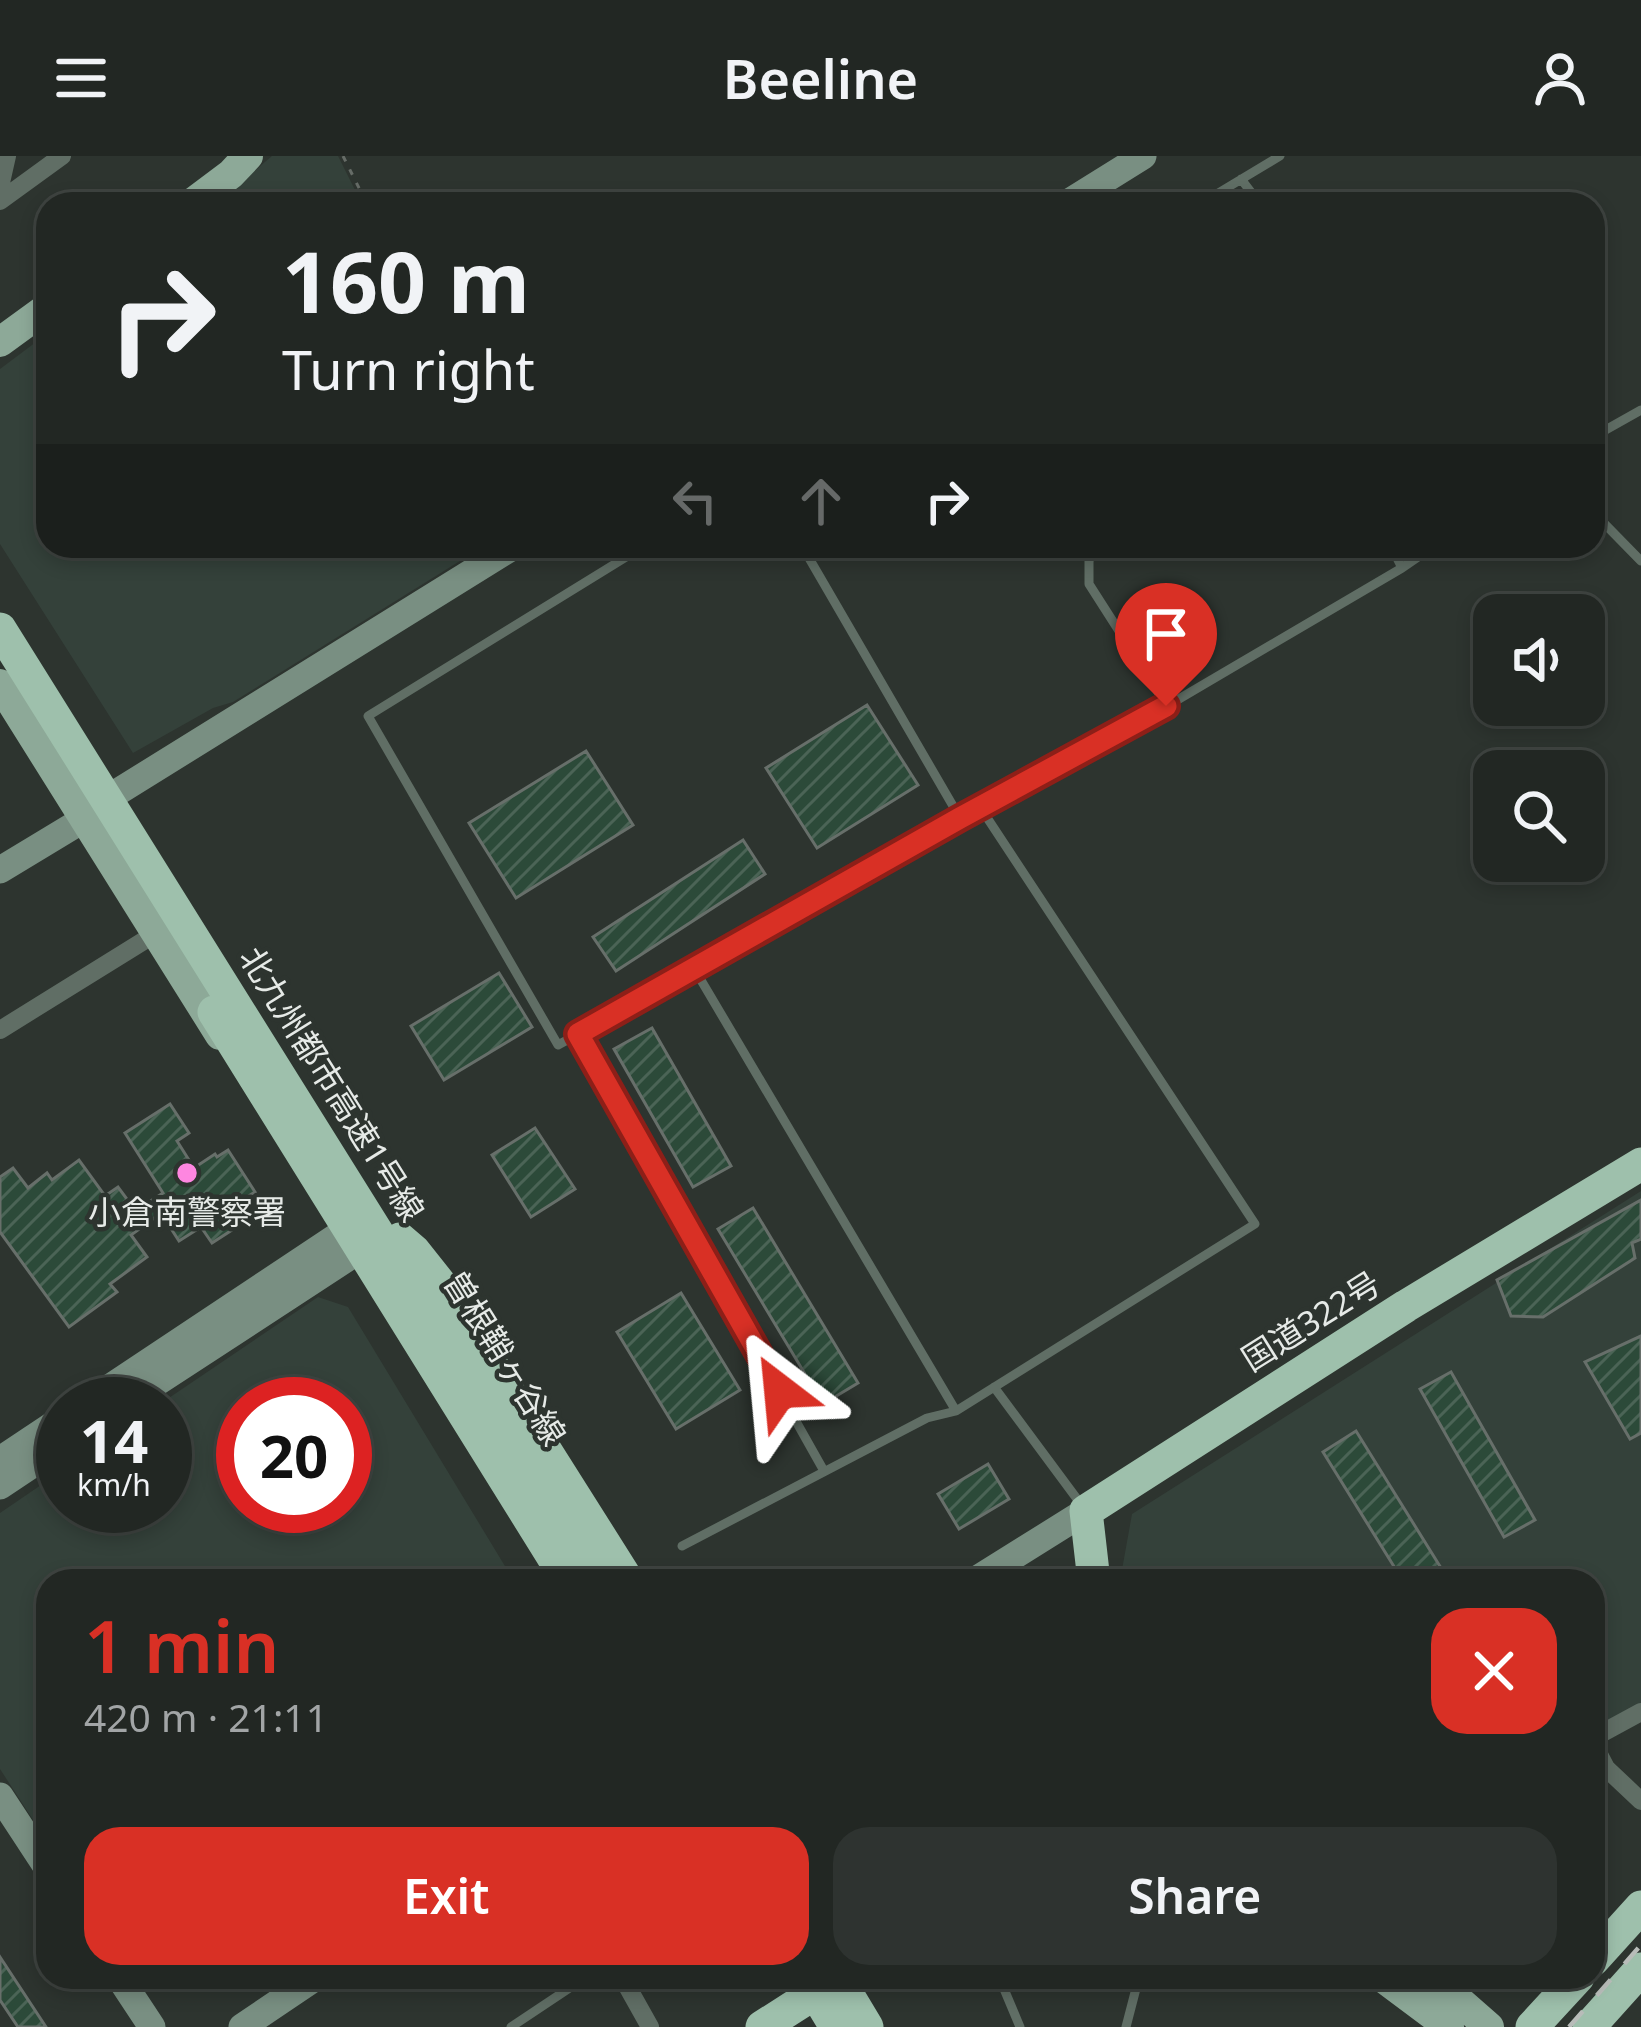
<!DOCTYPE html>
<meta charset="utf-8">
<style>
:root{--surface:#222723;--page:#2e3330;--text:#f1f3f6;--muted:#a2a5a6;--line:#3f4441;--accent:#d93025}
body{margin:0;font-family:"Noto Sans","Noto Sans JP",sans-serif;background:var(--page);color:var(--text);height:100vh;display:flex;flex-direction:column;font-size:45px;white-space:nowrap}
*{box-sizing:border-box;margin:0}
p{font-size:39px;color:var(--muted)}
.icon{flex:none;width:66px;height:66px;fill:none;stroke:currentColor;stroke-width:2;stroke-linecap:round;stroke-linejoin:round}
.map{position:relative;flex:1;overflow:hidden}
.side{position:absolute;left:36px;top:1413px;width:1569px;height:420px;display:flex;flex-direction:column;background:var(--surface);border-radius:36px;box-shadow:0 6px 18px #0003,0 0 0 3px var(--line)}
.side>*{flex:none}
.top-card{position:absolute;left:36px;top:36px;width:1569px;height:366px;border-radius:36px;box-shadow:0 6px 18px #0003,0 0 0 3px var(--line);background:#222723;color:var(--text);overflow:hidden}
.fabs{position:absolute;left:1473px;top:438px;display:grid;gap:24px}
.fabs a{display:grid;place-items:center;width:132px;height:132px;border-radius:24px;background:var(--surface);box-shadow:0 6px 18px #0003,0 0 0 3px var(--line);font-size:60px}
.speed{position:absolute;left:36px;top:1221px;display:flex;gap:24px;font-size:60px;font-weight:700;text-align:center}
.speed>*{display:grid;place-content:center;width:156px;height:156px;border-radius:50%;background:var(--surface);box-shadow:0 6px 18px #0003,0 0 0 3px var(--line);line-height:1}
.speed small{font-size:30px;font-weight:400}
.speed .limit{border:18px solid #d22;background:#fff;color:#111}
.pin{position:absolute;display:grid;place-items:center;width:102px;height:102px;color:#fff;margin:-123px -51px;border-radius:50% 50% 50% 0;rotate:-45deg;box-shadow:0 0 12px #0007}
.pin .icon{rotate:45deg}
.me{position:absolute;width:132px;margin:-66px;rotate:331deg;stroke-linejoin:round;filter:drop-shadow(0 0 9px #0008)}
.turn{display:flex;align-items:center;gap:42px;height:252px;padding:0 48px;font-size:54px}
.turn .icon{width:156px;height:156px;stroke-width:2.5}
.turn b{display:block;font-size:84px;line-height:102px}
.lanes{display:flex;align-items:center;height:114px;padding:0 48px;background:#0003;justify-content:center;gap:60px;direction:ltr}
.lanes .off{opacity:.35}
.round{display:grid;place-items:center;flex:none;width:126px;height:126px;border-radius:36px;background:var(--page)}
.summary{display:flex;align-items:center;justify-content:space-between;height:204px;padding:0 48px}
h1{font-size:72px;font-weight:600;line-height:90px;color:var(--accent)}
.primary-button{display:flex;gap:24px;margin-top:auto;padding:24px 48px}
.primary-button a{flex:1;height:138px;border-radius:36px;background:var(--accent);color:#fff;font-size:48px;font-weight:600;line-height:138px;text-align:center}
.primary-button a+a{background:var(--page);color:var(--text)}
header{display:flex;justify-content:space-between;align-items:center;height:156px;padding:0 48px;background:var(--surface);font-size:54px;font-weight:600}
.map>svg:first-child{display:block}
.built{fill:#34413a;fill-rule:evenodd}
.building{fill:url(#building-hatch);stroke:#676f6a;stroke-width:3}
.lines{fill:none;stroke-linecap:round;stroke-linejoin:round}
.path{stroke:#666c67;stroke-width:3;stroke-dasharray:6 9;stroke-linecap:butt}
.lane{stroke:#606e65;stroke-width:9}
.street{stroke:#606e65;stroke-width:18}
.secondary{stroke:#798f82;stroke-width:27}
.primary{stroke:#8da998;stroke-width:30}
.highway{stroke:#9ec0ac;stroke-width:33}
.rail{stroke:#b8bcb9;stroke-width:4.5;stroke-dasharray:21 21;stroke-linecap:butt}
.route-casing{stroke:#8d1f18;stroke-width:30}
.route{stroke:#d93025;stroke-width:21}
.poi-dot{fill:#fe86e0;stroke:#2d342f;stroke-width:4.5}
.labels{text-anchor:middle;stroke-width:9;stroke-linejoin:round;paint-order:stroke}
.street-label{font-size:33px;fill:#e6eae7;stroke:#2d342f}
.poi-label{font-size:33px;fill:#e6eae7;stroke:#2d342f}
</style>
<header><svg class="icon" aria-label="menu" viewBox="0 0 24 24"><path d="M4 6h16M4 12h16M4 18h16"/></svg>Beeline<svg class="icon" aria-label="person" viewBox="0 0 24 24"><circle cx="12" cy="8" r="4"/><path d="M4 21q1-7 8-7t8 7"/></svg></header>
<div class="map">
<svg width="1641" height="1871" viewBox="0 0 1641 1871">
<defs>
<pattern id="building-hatch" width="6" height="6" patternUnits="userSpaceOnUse" patternTransform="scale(3)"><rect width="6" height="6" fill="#2c4a39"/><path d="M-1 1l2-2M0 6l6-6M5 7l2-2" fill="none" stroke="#4b6456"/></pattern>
</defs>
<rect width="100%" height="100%" fill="#2d342f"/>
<!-- built -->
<path class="built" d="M272 0H338L362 48H215Z
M48 177V390H484L233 546 213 552 133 597 0 388V213Z
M1641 1035V1551L1593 1577V1425H1120L1132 1358Z
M318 1141 348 1151 514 1425H48V1687L0 1613V1357L63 1314V1350H165V1248H160ZM243 1248H345V1350H243Z"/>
<!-- building -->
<path class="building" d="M867 549 918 629 817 692 766 612Z
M586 595 633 669 516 742 469 667Z
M743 684 765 718 616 815 593 781Z
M499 817 532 871 444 924 411 870Z
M652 872 731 1010 693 1031 614 893Z
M170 948 189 977 177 985 194 1012 215 998 217 1001 228 994 255 1036 221 1057 232 1074 212 1087 201 1071 179 1085 161 1057 131 1079 147 1101 110 1128 117 1136 69 1171 0 1076V1021L13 1012 28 1032 47 1017 52 1024 79 1004 105 1040 118 1031 135 1054 138 1053 163 1037 125 977Z
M535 972 575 1033 531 1061 492 999Z
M1641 1044V1083L1632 1087 1635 1102 1543 1161 1511 1160 1497 1124Z
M753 1052 858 1227 823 1248 718 1073Z
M681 1137 740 1234 676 1273 617 1176Z
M1641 1180V1277L1630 1283 1585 1206Z
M1451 1216 1535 1364 1504 1381 1420 1233Z
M1356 1275 1446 1420 1438 1425H1403L1323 1296Z
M988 1308 1009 1343 959 1373 938 1338Z
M0 1801 46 1871H18L0 1844Z"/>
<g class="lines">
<!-- path -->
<path class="path" d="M343 0 367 48"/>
<!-- lane -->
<path class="lane" d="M1241 23 1260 48
M1200 48 1280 0
M1593 281 1641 254
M1593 356 1641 405
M644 390 368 560 558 889 695 814 960 662 1167 550 1402 412 1434 390
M802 390 960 662
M1107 390 1089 403V428L1167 550
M1391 390 1402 412
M695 814 956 1255
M578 878 824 1315
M994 1231 1083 1351
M682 1390 927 1262 956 1255 1255 1068 980 651
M999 1821 1020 1871
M511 1871 586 1821
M1126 1871 1139 1821"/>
<!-- street -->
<path class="street" d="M0 31 7 0
M0 45 62 0
M0 874 158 776
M1593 1582 1641 1556
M1593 1587 1606 1612 1641 1645
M622 1821 650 1871"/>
<!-- secondary -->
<path class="secondary" d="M1066 48 1143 0
M0 714 86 662 108 642 514 390
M85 1248 366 1061
M124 1248 375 1084
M0 1304 63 1262
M0 1330 63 1288
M974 1425 1086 1355
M0 1640 48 1713
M119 1821 152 1871
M242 1871 316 1821"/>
<!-- primary -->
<path class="primary" d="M191 48 231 18 248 0
M0 186 48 151
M0 528 220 879
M1382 1821 1449 1871
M1432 1821 1489 1871"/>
<!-- highway -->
<path class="highway" d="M0 473 595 1425
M214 856 568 1425
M400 1083 414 1095 441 1129 628 1425
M1094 1425 1086 1355 1406 1150 1641 1008
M1593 1804 1641 1751
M837 1821 867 1871
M807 1823 836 1871
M762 1871 840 1821
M1532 1871 1578 1821
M1589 1871 1641 1813"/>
<!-- rail -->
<path class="rail" d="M1569 1871 1641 1789"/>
</g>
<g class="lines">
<defs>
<path id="route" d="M780 1235 578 878 960 662 1166 550"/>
</defs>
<!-- route casing -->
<use href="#route" class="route-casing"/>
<!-- route -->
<use href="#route" class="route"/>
</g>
<!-- markers -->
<circle class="poi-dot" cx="187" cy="1017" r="12"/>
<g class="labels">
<!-- street labels -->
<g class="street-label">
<text transform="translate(332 928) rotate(58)" y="12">北九州都市高速1号線</text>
<text transform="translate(1311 1165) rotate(-32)" y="12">国道322号</text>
<text transform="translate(505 1202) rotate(58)" y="12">曽根鞘ヶ谷線</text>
</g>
<!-- poi labels -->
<g class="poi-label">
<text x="187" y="1068">小倉南警察署</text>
</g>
</g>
</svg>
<div class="fabs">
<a><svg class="icon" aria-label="sound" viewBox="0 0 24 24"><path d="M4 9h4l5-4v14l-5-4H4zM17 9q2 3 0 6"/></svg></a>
<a><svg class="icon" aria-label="search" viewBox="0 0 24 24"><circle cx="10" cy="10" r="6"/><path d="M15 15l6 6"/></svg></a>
</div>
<div class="speed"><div>14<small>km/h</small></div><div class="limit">20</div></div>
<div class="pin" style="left:1166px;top:550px;background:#d93025"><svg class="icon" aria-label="arrive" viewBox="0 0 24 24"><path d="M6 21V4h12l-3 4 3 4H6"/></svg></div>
<svg class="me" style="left:780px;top:1235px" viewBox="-20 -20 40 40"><path d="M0-17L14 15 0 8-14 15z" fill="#d93025" stroke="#fff" stroke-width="4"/></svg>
<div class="top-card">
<div class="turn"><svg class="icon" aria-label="right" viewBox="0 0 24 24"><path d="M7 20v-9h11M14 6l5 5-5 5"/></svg><div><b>160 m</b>Turn right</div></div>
<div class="lanes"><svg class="icon off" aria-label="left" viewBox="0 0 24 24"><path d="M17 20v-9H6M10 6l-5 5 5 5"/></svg><svg class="icon off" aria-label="ahead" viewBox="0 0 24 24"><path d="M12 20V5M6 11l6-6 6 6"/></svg><svg class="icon" aria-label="right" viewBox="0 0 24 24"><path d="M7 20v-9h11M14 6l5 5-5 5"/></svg></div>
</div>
<section class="side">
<div class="summary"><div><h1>1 min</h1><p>420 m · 21:11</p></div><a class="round" style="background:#d93025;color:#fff"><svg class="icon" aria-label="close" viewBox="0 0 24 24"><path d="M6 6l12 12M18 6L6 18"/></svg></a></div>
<div class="primary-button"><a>Exit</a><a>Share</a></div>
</section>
</div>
